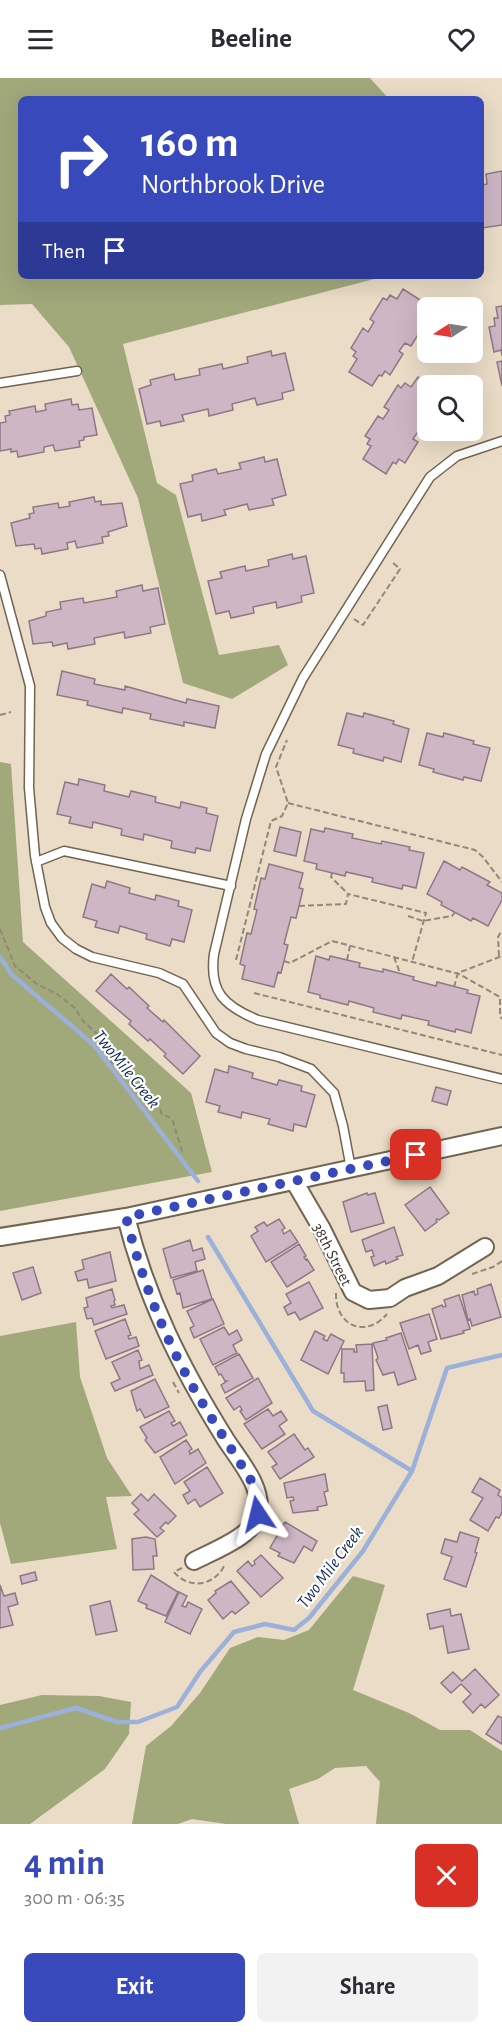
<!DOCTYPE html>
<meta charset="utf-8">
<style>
:root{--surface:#fff;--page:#f2f2f3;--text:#2b2b33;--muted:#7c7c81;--accent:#3849bc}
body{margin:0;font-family:"Alegreya Sans",sans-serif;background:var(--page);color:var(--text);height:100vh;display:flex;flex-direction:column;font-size:22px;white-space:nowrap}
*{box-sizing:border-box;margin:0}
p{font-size:20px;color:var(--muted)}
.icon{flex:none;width:33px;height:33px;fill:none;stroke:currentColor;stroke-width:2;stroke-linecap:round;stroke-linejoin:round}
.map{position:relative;height:1746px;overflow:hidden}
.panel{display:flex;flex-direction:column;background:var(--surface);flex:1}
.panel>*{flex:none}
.top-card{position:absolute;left:18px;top:18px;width:466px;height:183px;border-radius:9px;box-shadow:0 6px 24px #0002;background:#3849bc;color:#fff;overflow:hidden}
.needle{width:39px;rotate:258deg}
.fabs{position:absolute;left:417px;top:219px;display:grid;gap:12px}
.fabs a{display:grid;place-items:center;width:66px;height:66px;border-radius:9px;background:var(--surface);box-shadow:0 6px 24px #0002;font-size:30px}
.pin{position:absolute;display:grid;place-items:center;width:51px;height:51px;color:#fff;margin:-26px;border-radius:12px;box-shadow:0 3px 9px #0006}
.me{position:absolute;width:66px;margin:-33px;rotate:350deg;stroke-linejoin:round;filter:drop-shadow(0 0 4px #0008)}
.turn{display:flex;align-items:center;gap:21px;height:126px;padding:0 24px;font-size:27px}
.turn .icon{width:78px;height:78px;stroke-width:2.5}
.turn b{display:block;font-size:42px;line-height:51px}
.then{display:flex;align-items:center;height:57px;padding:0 24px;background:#0003;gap:12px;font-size:22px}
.round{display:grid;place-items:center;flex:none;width:63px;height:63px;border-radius:9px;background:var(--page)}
.headline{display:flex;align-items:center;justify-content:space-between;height:102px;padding:0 24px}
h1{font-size:36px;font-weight:600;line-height:45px;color:var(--accent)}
.button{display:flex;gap:12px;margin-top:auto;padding:12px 24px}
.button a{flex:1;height:69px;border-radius:9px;background:var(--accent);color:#fff;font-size:24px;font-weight:600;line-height:69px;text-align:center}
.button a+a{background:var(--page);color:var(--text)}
header{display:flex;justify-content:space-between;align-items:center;height:78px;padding:0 24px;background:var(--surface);font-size:27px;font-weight:600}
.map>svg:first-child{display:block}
.forest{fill:#a1a97b}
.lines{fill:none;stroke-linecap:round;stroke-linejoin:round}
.stream{stroke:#9bb1da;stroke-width:4.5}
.building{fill:#ceb6c5;stroke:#8f7886;stroke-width:1.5}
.lane-casing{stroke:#716551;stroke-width:11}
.street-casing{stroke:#716551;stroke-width:20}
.path{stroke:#928879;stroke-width:2;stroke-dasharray:6 3;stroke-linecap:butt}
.lane{stroke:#fff;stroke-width:8}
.street{stroke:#fff;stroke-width:16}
.route{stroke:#3849bc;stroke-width:10;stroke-dasharray:0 18}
.labels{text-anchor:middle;stroke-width:4.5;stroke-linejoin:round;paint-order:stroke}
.street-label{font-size:16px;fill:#39342b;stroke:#fff}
.water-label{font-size:18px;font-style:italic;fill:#12295b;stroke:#fff}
</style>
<header><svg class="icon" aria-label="menu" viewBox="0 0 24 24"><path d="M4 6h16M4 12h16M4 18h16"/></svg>Beeline<svg class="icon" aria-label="heart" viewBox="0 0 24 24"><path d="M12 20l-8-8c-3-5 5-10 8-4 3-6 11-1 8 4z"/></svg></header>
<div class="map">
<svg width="502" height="1746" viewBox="0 0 502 1746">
<rect width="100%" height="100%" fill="#eadcc6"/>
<!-- forest -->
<path class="forest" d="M0 0H370L389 21H21V198H386L123 266 157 405 176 417 219 577 279 567 288 587 232 621 183 605 138 420 69 269 32 226 0 227Z
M0 684 11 686 23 864 191 1015 212 1094 0 1133Z
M76 1244 80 1299 107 1380 132 1418 106 1419 117 1471 11 1486 0 1445V1258Z
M353 1498 385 1507 353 1612 409 1635 440 1652H470L502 1673V1746H376L380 1704 366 1688 335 1690 318 1701 289 1711 299 1746H226L192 1741 178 1746H132L146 1668 171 1648 200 1615 230 1570 258 1559 284 1562 309 1552Z
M42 1617 99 1618 131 1624 129 1656 105 1691 30 1746H0V1627Z"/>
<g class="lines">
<!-- stream -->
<path class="stream" d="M0 879 12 897 94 967 198 1103
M208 1159 313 1333 412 1393 447 1290 502 1277
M0 1650 76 1630 117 1644H138L177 1629 200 1594 234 1554 265 1546 294 1552 309 1540 363 1473 412 1393"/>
</g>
<!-- building -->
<path class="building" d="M502 93V147L482 150V107L487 106 486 96Z
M403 211 428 227 421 237 424 238 420 244 424 247 411 268 405 265 399 273 403 276 390 297 385 293 382 298 379 297 372 308 349 294 357 281 353 278 356 274 351 270 363 250 368 254 374 244 370 241 383 220 387 222 390 217 397 221Z
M502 228V278L501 272 494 274 489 249 495 248 494 240H498L496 229Z
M271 273 272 278 285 275 294 312 282 315 283 321 257 327 255 320 232 326 233 332 209 338 208 331 182 337 184 343 161 348 160 343 147 346 139 311 151 307 150 302 174 296 175 302 200 297 199 291 222 286 223 291 248 285 247 279Z
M502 283V308L497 284Z
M418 299 431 308H428V352L425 356 419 352 413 361 418 364 405 385 399 381 396 386 393 384 386 396 363 381 371 368 367 366 370 361 365 358 378 338 383 341 389 332 384 329 398 307 401 310 405 305 411 309Z
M71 321 72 327 78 326 79 332 92 330 97 357 84 359V362L79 363 80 369 55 373 53 367 44 369V374L18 379 17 373 11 374V371L0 373V345L6 344 5 338 10 337 9 333 35 328 36 334 46 332 45 326Z
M264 379 265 384 277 381 286 417 272 421 274 427 249 432 247 426 224 432 226 437 202 443 201 436 188 439 180 406 193 403 192 397 216 391 218 396 241 391 239 385Z
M94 419 95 424 101 423V427L122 425 127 448 108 454 109 458 102 459 103 465 77 470 75 463 67 465 68 471 42 476 41 470 35 471 34 466 16 468 11 445 30 440 29 436 34 435 33 429 58 425 59 430 70 428 69 424Z
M292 476 293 481 306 478 314 515 301 518 302 524 277 530 276 524 253 529 254 535 231 540 229 533 216 536 208 503 222 500 220 494 245 488 246 493 269 488 268 482Z
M142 507 143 513 158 510 165 546 150 549 151 555 125 560 124 554 94 560 95 566 68 571 67 565 53 568 52 564 33 566 29 543 46 538V534L61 531 60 524 83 520 84 525 117 519 116 513Z
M62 593 95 601 94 606 125 612V608L186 625 187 621 219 628 215 650 184 644V648L150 641 151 636 123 630 122 635 87 627 88 623 57 617Z
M347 635 363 639 364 635 394 643 393 646 409 651 401 684 384 679 383 683 353 675 354 671 338 667Z
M427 655 443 659 444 655 474 663 473 666 490 670 481 703 464 699 463 702 433 694 434 691 419 687Z
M79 701 105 707 104 713 129 719 131 713 156 719 155 724 180 730 181 724 207 730 206 735 218 738 210 773 196 770 195 775 171 770 172 763 144 756 143 762 121 757 122 751 93 744 92 750 69 745 71 739 57 736 65 704 78 707Z
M280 749 301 754 296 778 274 773Z
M325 750 353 756 352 760 381 766 382 763 410 769 409 772 424 775 416 810 403 807 402 811 372 804 373 800 346 794 345 798 316 791 317 786 304 783 311 751 324 754Z
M444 783 460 792 462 789 490 804 487 807 502 815V822L488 848 473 840 471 843 441 827 442 824 427 816Z
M269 786 303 795 299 810 303 811 299 828 296 840 291 839 284 866 288 867 281 895 278 894 274 909 242 901 245 888 240 886 247 855 251 856 257 832 254 831 261 800 265 801Z
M107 803 130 810 129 815 155 822 156 817 179 823 178 828 192 832 184 864 172 861 170 868 146 861 147 856 120 848 118 855 95 849 97 843 83 839 92 806 105 810Z
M316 878 329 882 330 878 360 885 359 889 383 894V891L414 899 413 902 436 908 437 904 468 912 467 915 480 918 471 955 456 951 455 954 428 947 429 943 402 937 401 941 373 934 374 930 349 923 348 927 320 920V917L308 914Z
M111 896 127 911 129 909 149 928 147 930 163 944 164 942 200 978 183 996 164 978 166 976 150 961 148 963 129 946 131 943 96 913Z
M229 988 253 995 252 1000 277 1007 279 1002 302 1008 301 1013 315 1017 306 1049 294 1046 293 1053 268 1046 270 1041 242 1034 241 1040 218 1034 220 1028 206 1024 215 991 228 995Z
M436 1009 451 1013 447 1027 432 1023Z
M430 1109 449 1135 439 1142 437 1141 436 1142 437 1144 425 1153 405 1127Z
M367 1115 368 1117 375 1115 384 1145 351 1154 343 1124Z
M279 1141 285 1150 282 1152 284 1156 290 1152 298 1164 266 1184 251 1158 258 1153 255 1149 264 1144 267 1148Z
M394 1149 403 1177 396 1179 398 1181 386 1186 385 1183 374 1188 371 1179 374 1178 372 1172 366 1174 362 1162Z
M190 1162 193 1173 202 1170 205 1181 195 1184 197 1193 171 1200 163 1171Z
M299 1166 306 1178 304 1179 306 1182 307 1181 314 1192 287 1209 271 1184Z
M110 1174 116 1203 89 1210 87 1201 78 1203 75 1194 84 1191 82 1182Z
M33 1189 41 1215 22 1222 13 1195Z
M203 1192 212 1221 183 1230 180 1215 177 1216 173 1202Z
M309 1204 323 1230 300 1242 295 1234 288 1237 284 1229 291 1225 286 1216Z
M491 1206 501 1239 472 1248 470 1241 468 1242 462 1217 474 1213 475 1217 478 1216 477 1211Z
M112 1211 115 1222 114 1223 115 1227 111 1228 112 1230 124 1227 127 1236 94 1247 92 1240 87 1241 84 1230 88 1229 86 1220Z
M459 1217 470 1251 463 1253 464 1255 441 1261 432 1231 442 1227 443 1229 446 1228 444 1222Z
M213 1221 224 1246 194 1260 190 1250 194 1248 187 1233Z
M429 1236 437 1261 428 1264 431 1273 421 1276 418 1267 409 1271 400 1245Z
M125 1241 131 1257 128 1258 129 1261 136 1259 139 1268 106 1281 95 1253Z
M224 1249 229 1257 237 1252 242 1262 233 1267 237 1275 213 1287 200 1261Z
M315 1253 325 1258 323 1261 327 1263 331 1256 344 1263 328 1296 301 1282Z
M401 1255 416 1301 398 1307 394 1294 383 1297 376 1282 378 1280 373 1265 387 1262 386 1260Z
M372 1266 374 1312 366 1313 365 1303 344 1304V1295H341L342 1271H354V1274H357L356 1267Z
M138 1272 142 1282 139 1283 140 1291 149 1287 153 1297 115 1313 111 1305 120 1301 112 1284Z
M239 1276 253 1300 225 1315 221 1307 227 1303H225L221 1296 219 1297 215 1289Z
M258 1300 272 1325 246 1342 240 1333 242 1332 240 1328 234 1332 226 1320Z
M155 1301 169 1329 145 1340 140 1331 137 1333 131 1313Z
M387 1327 392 1350 383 1352 378 1329Z
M268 1331 273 1338 281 1333 287 1342 279 1348 285 1356 262 1371 244 1346Z
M169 1333 175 1343 171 1345 173 1348 180 1344 187 1357 155 1375 145 1362 147 1360 140 1349Z
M294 1356 305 1372 308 1370 314 1379 280 1401 272 1389 277 1386 268 1374Z
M186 1362 192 1371 189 1373 190 1376 198 1371 206 1385 175 1406 160 1379Z
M207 1389 223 1415 200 1429 195 1421 188 1426 183 1417 190 1413 184 1404Z
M325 1396 328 1413 324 1414 327 1427 317 1429 318 1432 293 1435 290 1423 294 1422 293 1419 287 1420 284 1405Z
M480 1400 500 1412 498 1417 502 1420V1434L499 1440 496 1439 488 1453 470 1442 483 1420 472 1414Z
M141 1416 148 1423 154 1416 176 1438 168 1446 166 1444 160 1450 164 1453 157 1459 134 1436 139 1432 132 1425Z
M285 1444 317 1463 312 1473 304 1468 294 1485 278 1478 280 1475 270 1470Z
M460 1454 479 1460 475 1474 477 1475 466 1509 444 1501 452 1479 441 1475 445 1461 457 1464Z
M146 1459 155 1461 157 1478H153L154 1491 133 1492 132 1461Z
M261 1477 283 1500 261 1519 237 1493 248 1483 252 1488 255 1486 254 1483Z
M35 1494 37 1502 22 1506 20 1498Z
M151 1497 178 1514 166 1538 146 1530 147 1527 138 1523Z
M231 1503 249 1525 235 1536 232 1533 223 1541 208 1522 216 1515 215 1513Z
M0 1507 4 1518 15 1515 18 1526 8 1529 13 1547 0 1550Z
M179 1514 187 1518 182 1528 186 1529 188 1524 202 1531 190 1556 165 1544Z
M110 1523 117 1553 96 1557 90 1528Z
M450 1531 451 1538 461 1536 469 1571 448 1575 443 1548 430 1551 427 1536Z
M475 1591 499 1617 485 1630 481 1626 473 1635 463 1624 471 1616 461 1606 451 1615 441 1605 453 1594 462 1603Z
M498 1638 502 1640V1666L486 1656Z"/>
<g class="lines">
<defs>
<path id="lane" d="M0 305 77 293
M502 363 457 378 430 399 303 600 266 676 246 741 214 876C209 914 224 928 258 942L502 1001
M0 497 30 608 29 710 35 778 45 829 51 845 62 860 76 871 92 879 159 895 183 906 216 955 230 965 246 971 279 979 311 991 334 1015 343 1048 351 1091
M36 784 64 773 231 808"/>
<path id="street" d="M294 1103 322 1151 353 1214 369 1222 390 1220 405 1210 438 1198 485 1169
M126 1139C147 1222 181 1290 226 1362 239 1382 264 1410 258 1436 254 1458 213 1473 194 1483
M0 1159 126 1139 502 1058"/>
</defs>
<!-- lane casing -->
<use href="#lane" class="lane-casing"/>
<!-- street casing -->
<use href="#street" class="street-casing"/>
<!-- path -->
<path class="path" d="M354 541 363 547 400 491 391 483
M0 637 11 634
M288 725 475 772 483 779 502 804
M332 795 331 799 348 816
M299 828 346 826 348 816 426 835 412 884
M408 838 423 843 452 838 455 834
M0 851 15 888 37 906 57 916 75 930 83 943 103 961 109 983C122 990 140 996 143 1012 156 1016 159 1022 161 1035L172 1041 183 1076
M499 878 498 859 502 852
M394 879 400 895
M236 882 271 743 282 738 288 725 276 689 287 662
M347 882 350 868
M284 883 290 885 332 863 459 896 500 919V938L502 941
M454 909 458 895 502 878
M254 915 502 977
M472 1196 493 1189 502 1183
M336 1215C335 1248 366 1261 387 1236
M173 1304 179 1315
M182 1490 174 1494C190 1513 216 1507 225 1486"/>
<!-- lane -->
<use href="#lane" class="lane"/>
<!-- street -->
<use href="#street" class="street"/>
</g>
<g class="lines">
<!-- route -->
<path class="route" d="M258 1436 259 1427 255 1409C235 1376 213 1344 194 1311 163 1257 141 1199 126 1139L416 1077"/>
</g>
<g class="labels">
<!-- street labels -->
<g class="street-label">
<text transform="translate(333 1176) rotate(63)" y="6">38th Street</text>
</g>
<!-- water labels -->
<g class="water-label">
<text transform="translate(127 991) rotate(51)" y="6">TwoMile Creek</text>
<text transform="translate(330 1489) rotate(-53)" y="6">Two Mile Creek</text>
</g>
</g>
</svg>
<div class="fabs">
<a><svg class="needle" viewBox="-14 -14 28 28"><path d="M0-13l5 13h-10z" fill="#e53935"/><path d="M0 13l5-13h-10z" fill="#7c7c81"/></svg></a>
<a><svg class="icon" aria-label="search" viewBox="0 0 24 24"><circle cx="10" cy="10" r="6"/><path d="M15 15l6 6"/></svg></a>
</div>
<div class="pin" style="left:416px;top:1077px;background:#d93025"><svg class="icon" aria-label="arrive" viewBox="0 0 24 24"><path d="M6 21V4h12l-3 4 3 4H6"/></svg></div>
<svg class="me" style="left:258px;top:1436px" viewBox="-20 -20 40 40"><path d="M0-17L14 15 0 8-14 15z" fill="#3849bc" stroke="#fff" stroke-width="4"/></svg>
<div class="top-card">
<div class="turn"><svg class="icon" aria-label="right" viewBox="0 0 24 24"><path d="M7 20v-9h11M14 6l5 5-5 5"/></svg><div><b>160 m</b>Northbrook Drive</div></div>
<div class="then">Then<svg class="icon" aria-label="arrive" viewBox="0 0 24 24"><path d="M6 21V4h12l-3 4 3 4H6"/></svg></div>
</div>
</div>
<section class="panel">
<div class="headline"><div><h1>4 min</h1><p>300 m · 06:35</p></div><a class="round" style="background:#d93025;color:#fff"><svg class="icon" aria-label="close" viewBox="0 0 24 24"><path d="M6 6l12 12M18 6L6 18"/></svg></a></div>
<div class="button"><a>Exit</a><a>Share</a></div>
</section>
